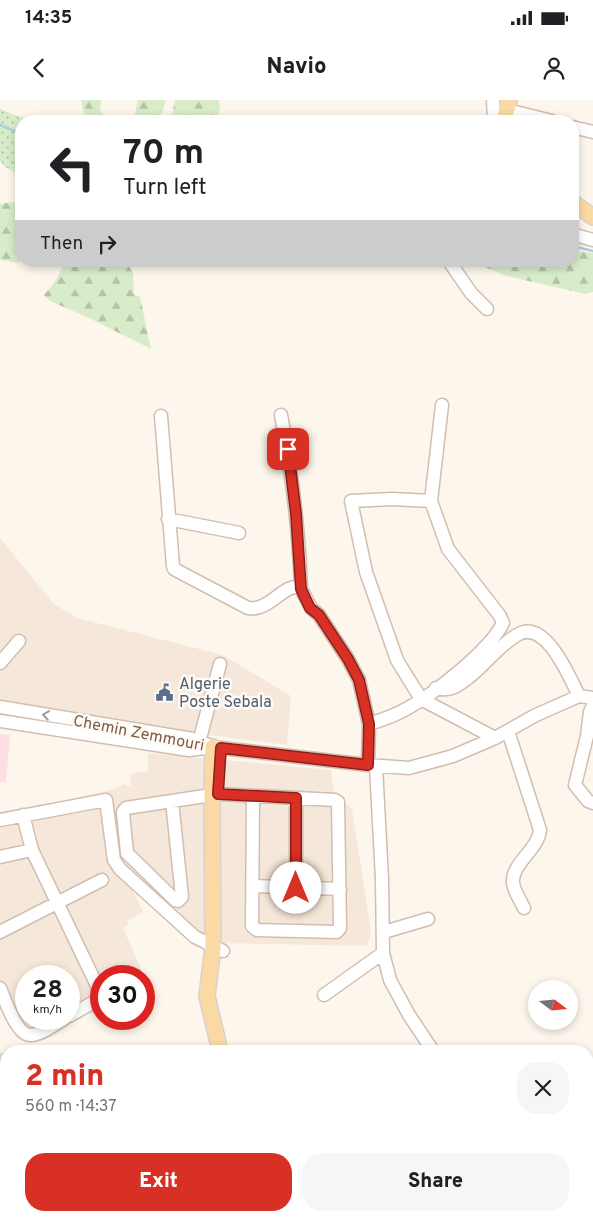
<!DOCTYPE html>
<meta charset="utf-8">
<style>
:root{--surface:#fff;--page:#f6f6f6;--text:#202124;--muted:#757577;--accent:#d93025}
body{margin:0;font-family:Overpass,sans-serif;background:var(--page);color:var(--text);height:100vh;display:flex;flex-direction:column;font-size:19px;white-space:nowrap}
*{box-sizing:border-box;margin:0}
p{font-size:16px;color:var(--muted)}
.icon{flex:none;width:28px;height:28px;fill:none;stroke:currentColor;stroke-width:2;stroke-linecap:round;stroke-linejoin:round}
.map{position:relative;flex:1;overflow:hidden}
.drawer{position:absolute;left:0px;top:945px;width:594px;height:176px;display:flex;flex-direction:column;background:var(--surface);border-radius:20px 20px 0 0;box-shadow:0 2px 8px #0003}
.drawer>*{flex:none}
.guide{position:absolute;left:15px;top:15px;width:564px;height:152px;border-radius:20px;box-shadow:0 2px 8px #0003;background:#fff;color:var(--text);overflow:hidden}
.needle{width:32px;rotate:106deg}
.buttons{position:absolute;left:528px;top:880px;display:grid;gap:10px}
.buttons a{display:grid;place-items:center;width:50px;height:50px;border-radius:50%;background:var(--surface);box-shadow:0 2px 8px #0003;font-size:25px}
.speed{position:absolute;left:15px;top:865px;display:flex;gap:10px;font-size:25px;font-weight:700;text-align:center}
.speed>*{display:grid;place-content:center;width:65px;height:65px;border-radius:50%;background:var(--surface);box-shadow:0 2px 8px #0003;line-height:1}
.speed small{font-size:12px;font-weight:400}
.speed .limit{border:8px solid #d22;background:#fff;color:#111}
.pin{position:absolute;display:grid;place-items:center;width:42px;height:42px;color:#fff;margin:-21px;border-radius:10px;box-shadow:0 2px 8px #0006}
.me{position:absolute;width:55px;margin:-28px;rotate:0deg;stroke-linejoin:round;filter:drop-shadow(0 0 4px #0008)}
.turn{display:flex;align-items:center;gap:18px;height:105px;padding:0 25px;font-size:22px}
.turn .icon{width:65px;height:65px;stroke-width:2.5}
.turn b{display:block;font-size:35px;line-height:42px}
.then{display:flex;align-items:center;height:48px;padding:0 25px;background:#0003;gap:10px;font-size:19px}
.round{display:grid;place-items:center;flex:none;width:52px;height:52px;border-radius:20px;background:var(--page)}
.overview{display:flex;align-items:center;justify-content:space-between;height:85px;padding:0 25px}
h1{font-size:30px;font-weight:800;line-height:38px;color:var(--accent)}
.button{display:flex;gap:10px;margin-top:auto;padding:10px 25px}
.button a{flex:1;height:58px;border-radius:20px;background:var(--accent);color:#fff;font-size:20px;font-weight:800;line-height:58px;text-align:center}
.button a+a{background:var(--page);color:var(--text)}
.status{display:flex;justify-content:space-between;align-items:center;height:35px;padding:0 25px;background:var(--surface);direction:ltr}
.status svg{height:14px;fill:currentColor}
header{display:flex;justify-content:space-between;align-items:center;height:65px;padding:0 25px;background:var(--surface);font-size:22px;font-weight:800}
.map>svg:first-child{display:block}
.residential{fill:#f5e8da;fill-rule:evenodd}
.medical{fill:#fbdfe3}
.grass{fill:url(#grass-dots)}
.forest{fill:url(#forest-firs)}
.cemetery{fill:url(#cemetery-stones)}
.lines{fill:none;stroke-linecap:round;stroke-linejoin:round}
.stream{stroke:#a5d3da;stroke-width:2.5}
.minor-casing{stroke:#d1beb0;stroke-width:15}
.major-casing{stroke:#dad1cd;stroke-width:18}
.minor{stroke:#fff;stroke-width:12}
.major{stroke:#fbd9a5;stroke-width:15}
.oneway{stroke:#af9d94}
.route-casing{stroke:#8d1f18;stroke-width:12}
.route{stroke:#d93025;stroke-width:9}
.labels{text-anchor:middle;stroke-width:5;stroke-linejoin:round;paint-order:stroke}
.service-label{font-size:16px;fill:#4e5e75;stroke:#fffaf3;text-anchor:start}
.street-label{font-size:16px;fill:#7a5c4d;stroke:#fffaf3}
</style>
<div class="status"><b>14:35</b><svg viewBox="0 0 49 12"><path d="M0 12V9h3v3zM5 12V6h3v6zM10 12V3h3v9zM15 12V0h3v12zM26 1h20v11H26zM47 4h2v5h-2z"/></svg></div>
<header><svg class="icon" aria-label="back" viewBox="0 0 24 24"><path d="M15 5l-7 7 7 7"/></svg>Navio<svg class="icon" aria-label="person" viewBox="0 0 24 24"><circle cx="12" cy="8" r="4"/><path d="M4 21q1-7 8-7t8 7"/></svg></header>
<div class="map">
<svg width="593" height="1121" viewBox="0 0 593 1121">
<defs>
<pattern id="grass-dots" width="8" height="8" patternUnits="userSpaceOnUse" patternTransform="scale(1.25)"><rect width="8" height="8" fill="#d8ecc9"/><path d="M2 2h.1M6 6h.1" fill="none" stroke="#b4c2a5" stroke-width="1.8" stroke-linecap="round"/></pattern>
<pattern id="forest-firs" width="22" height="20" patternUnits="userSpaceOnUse" patternTransform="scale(1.25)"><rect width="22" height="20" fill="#d8ecc9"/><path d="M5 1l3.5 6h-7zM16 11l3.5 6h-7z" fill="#b4c2a5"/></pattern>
<pattern id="cemetery-stones" width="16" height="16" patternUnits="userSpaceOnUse" patternTransform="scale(1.25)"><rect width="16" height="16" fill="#d8ecc9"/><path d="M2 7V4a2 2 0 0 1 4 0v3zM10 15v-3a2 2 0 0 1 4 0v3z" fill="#b4c2a5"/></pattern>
</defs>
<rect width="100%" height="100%" fill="#fdf6ec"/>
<!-- residential -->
<path class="residential" d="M0 438 54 504 77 518 223 555 291 596 287 645 192 633 0 600Z
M148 653 331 670 334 695 352 709 371 832 367 846 222 843 180 830 124 772 143 812 127 821 129 824 123 828 145 878 144 876H101V904L37 941 28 943 17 939 0 905V716L113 689 124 684 132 688 130 674 148 671ZM26 876H69V919H26Z"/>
<!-- medical -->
<path class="medical" d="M0 634 10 635 6 682H0Z"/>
<!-- grass -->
<path class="grass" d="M0 9 29 21H21V75L5 67 0 61Z"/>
<!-- forest -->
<path class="forest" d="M81 0H101L100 9 103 15 112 21H85Z
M138 0H166L159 21H133Z
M175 0H219L220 7 217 21H171Z
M12 102 21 104V157L19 163 0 160V104Z
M573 151 593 153V192L585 194 503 175 472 161H572Z
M66 161 118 162 128 165 133 173 134 194 140 197 151 249 87 217 50 201 44 195 54 183Z
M0 953H6V1115H31L14 1121H0Z"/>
<!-- cemetery -->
<path class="cemetery" d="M394 1115H524L527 1121H396Z"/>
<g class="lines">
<!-- stream -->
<path class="stream" d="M0 25 21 34
M572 146 593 151"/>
<defs>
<path id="minor" d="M493 0 494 21
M507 10 552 21
M572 27 593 32
M572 134 593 140
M449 161 471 193 487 209
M281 315C292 373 299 431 301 489
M161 316 173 466 174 469 248 508C269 512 284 483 300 487L311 508 319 515 348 559 359 580 369 624 368 665
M431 401 392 399 351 401 366 472 397 560 403 570 421 599 495 638
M168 419 239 433
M0 563 19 541
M436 588C450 592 457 586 468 578 485 565 498 546 517 535 545 517 570 578 579 596
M593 606 590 612 587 636 575 685 588 701 593 703
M0 607 193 639 211 646
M0 621 189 650 213 647 368 665 409 668 453 656 495 638 536 615 579 596 593 598
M369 624C382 620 396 615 408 608 435 593 490 550 503 523L500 516 448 449 431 401 442 305
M508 631 540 730C538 750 511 764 513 783 514 791 520 800 524 808
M199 642 220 564
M376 666 382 779 383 853 390 880 409 915 433 951
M172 701 182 797 178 801 175 800 127 753 123 712 126 708 218 694 335 700 338 702 340 828 337 832 257 830 252 826 253 696
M23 715 32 750 101 894
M0 720 106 700 114 760 120 769 195 837 223 851
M0 757 32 750
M252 786 340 789
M296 788V698
M0 832 102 780
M384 832 428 819
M0 888C5 900 17 937 32 935 43 934 55 924 64 919
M324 895 383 853
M69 916 101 898
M588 1026 593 1045"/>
<path id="major" d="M504 21 509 0
M572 102 593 117
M213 647 212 695 213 847 207 896 220 951
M262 1115 263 1121"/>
</defs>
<!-- minor casing -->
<use href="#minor" class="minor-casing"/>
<!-- major casing -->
<use href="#major" class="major-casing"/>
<!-- minor -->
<use href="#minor" class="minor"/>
<!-- major -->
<use href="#major" class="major"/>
</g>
<!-- one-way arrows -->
<defs><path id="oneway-chevron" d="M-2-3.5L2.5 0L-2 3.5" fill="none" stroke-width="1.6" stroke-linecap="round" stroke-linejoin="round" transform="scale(1.25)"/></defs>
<use class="oneway" href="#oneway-chevron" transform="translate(46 615) rotate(-171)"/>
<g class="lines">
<defs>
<path id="route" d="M288 349 296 414 301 489 310 508 319 515 348 559 359 580 369 624 368 665 221 648 218 694 296 698V788"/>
</defs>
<!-- route casing -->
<use href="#route" class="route-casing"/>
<!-- route -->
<use href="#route" class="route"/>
</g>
<!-- icons -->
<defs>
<symbol id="civic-bare" viewBox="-9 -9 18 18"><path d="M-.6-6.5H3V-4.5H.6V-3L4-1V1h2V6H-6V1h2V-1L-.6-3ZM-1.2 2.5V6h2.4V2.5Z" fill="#5c6f8a" stroke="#fffaf3" stroke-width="2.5" paint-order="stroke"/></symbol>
</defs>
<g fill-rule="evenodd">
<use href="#civic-bare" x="152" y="580" width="25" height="25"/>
</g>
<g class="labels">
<!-- service labels -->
<g class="service-label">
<text x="179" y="589">Algerie<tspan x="179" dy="18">Poste Sebala</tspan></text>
</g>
<!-- street labels -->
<g class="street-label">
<text transform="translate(139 632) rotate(11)" y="6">Chemin Zemmouri</text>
</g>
</g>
</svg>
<div class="buttons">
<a><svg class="needle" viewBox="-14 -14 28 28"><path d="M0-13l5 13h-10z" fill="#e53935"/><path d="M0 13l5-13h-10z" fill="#757577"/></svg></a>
</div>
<div class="speed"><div>28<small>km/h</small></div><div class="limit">30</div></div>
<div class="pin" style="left:288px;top:349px;background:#d93025"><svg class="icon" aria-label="arrive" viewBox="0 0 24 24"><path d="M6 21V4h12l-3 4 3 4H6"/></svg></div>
<svg class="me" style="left:296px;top:788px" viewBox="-20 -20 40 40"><circle r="19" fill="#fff"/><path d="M0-13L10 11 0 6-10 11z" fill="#d93025"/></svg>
<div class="guide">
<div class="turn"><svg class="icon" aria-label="left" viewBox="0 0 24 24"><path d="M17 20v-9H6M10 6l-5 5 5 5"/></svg><div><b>70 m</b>Turn left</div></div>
<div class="then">Then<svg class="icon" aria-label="right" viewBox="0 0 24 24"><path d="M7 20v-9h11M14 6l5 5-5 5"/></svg></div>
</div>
<section class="drawer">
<div class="overview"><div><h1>2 min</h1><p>560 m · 14:37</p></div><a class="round"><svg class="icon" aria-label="close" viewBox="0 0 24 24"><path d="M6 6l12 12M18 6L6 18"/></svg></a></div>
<div class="button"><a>Exit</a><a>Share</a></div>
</section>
</div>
